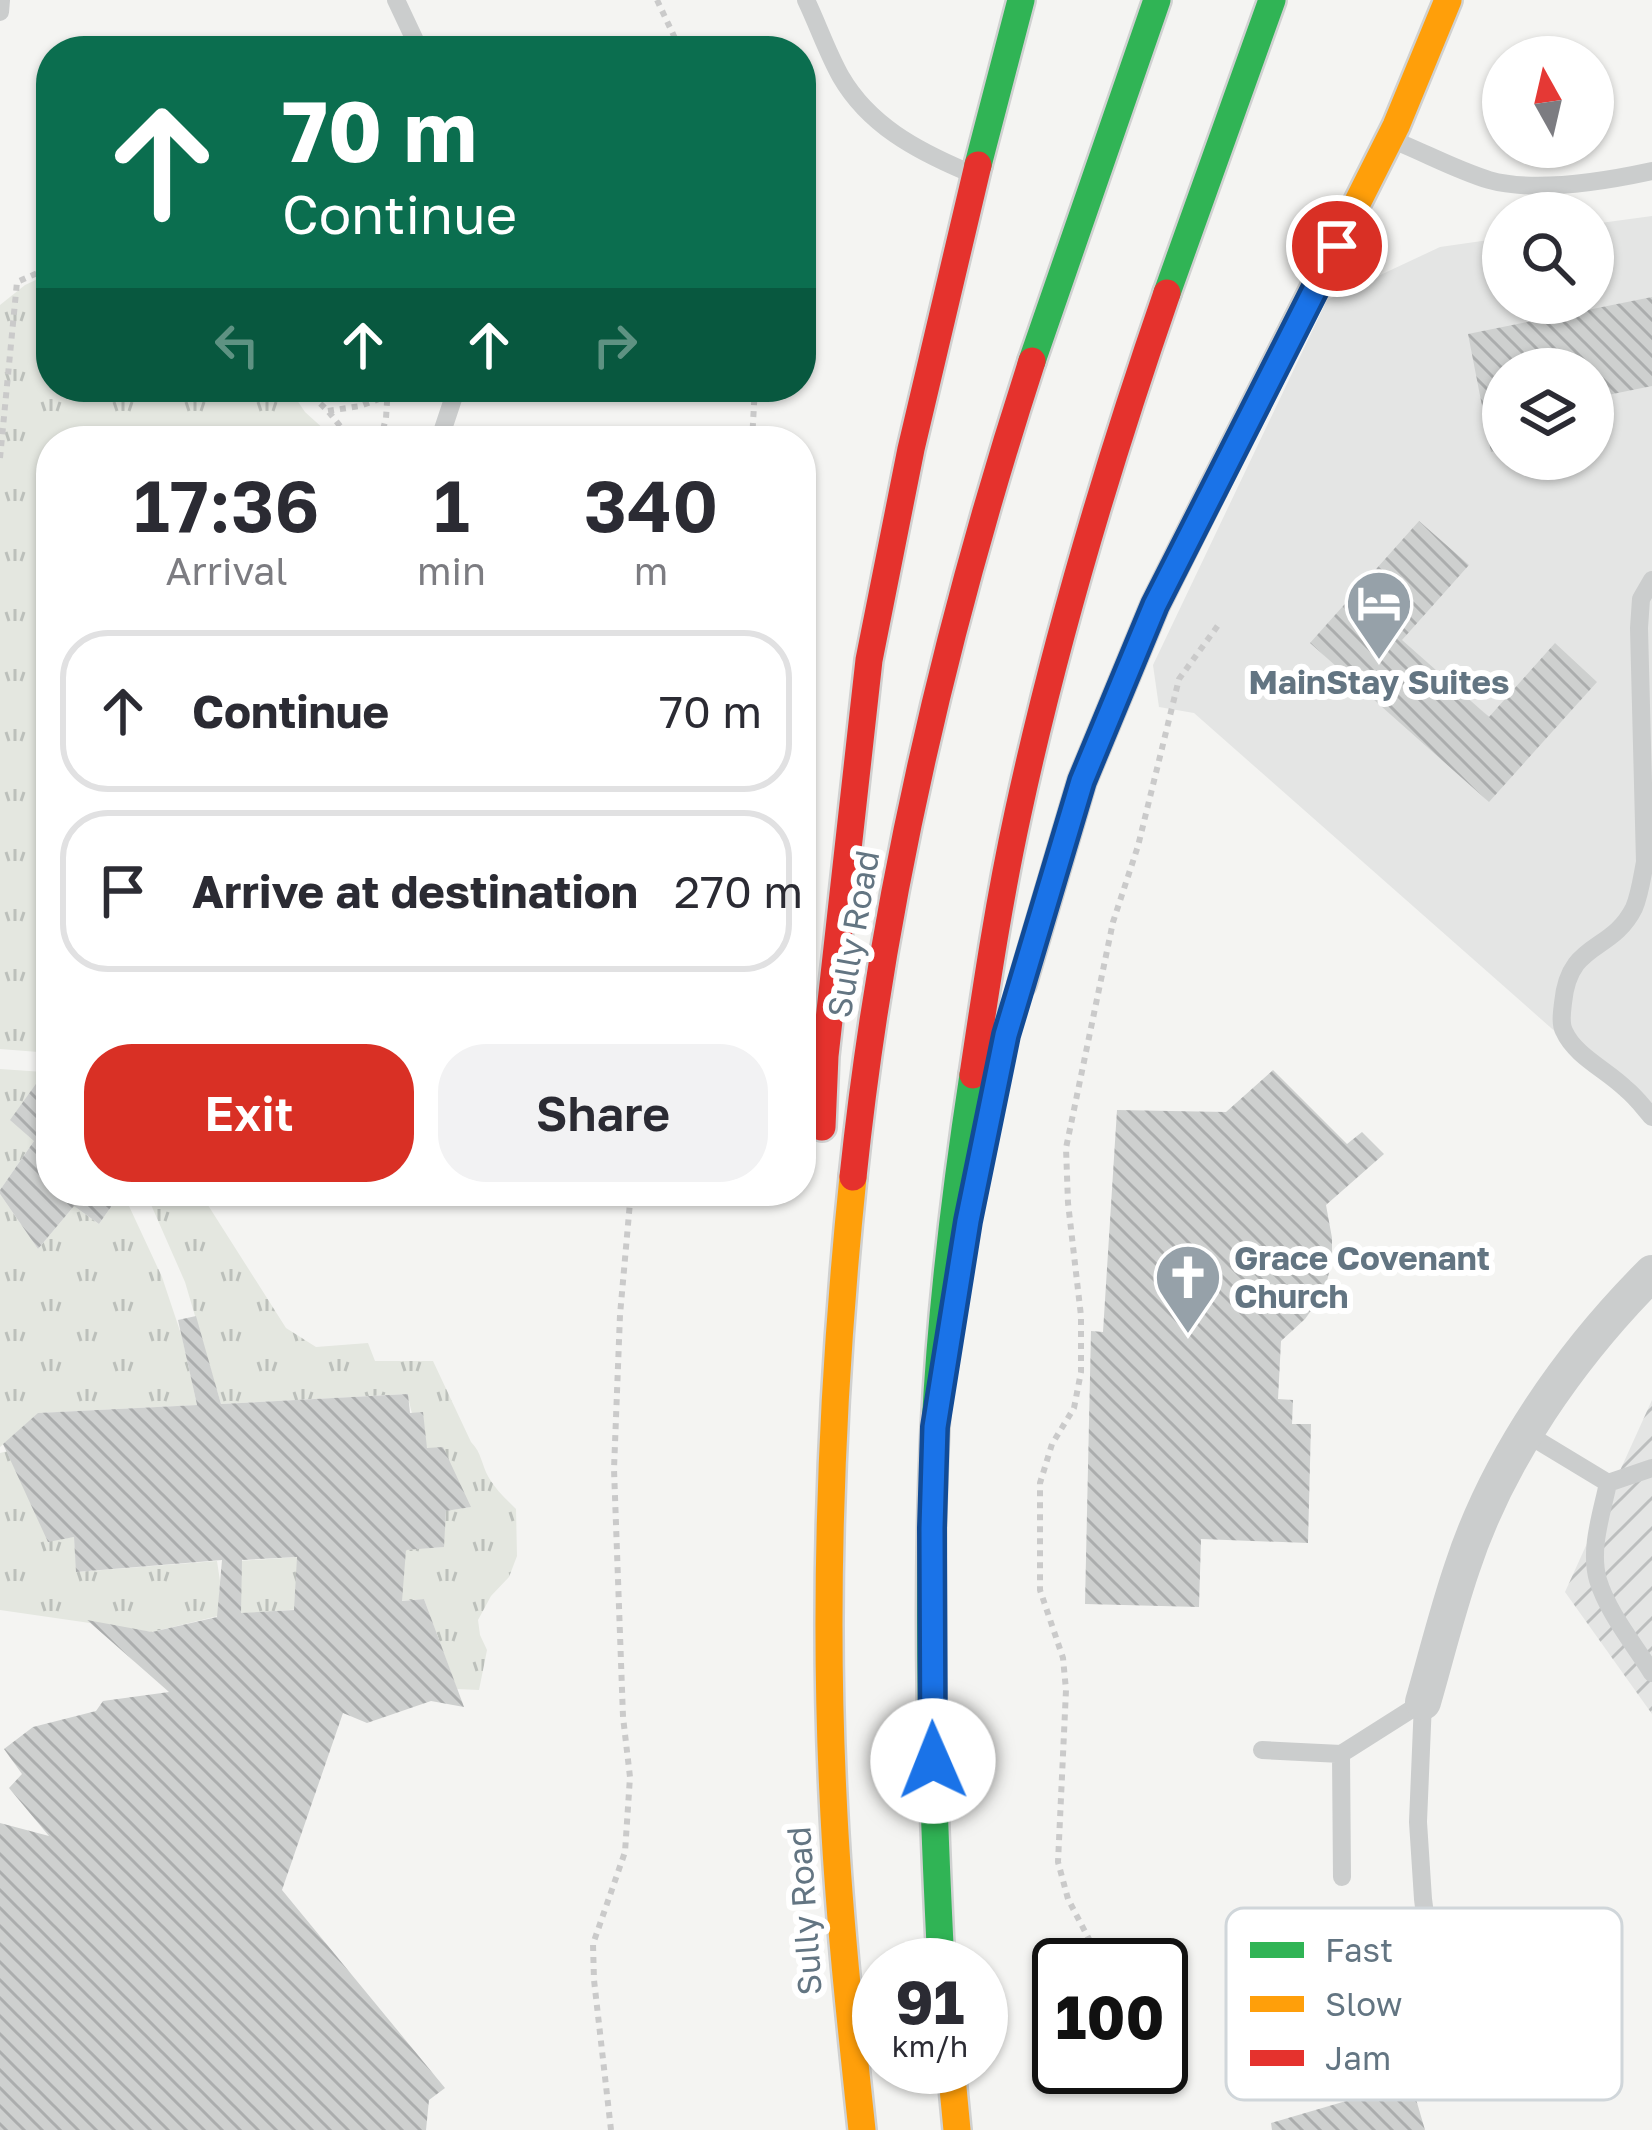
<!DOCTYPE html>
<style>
:root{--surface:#fff;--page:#f2f2f3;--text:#2b2b33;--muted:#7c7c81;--line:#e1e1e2;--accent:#d93025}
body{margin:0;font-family:"Golos Text",sans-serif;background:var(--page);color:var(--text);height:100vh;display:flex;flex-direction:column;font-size:45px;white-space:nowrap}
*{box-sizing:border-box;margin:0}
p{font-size:39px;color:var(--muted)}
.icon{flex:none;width:66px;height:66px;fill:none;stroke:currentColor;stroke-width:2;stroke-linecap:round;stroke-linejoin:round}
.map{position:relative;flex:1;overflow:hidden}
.sheet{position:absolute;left:36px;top:426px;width:780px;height:780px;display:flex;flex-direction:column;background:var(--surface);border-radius:48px;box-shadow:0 3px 9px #0004}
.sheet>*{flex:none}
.top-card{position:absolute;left:36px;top:36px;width:780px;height:366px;border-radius:48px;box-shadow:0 3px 9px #0004;background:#0b6e4f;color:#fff;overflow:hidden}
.needle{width:78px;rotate:352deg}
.tools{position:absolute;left:1482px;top:36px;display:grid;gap:24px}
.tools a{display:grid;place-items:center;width:132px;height:132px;border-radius:50%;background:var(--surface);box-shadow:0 3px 9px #0004;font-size:60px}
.speed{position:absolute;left:852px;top:1938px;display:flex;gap:24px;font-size:60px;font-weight:700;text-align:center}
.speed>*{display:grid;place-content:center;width:156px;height:156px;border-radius:50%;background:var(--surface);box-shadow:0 3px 9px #0004;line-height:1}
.speed small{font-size:30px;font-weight:400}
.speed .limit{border:6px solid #111;border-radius:18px;background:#fff;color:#111}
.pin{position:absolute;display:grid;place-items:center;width:102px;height:102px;color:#fff;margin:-51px;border:6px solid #fff;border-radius:50%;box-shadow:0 3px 12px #0007}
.me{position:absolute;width:132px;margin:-66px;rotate:359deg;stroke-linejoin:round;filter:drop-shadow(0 0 9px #0008)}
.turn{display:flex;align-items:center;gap:42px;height:252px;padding:0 48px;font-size:54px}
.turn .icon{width:156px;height:156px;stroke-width:2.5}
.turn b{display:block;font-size:84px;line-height:102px}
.lanes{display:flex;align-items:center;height:114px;padding:0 48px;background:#0003;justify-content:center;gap:60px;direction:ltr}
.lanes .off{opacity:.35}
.eta{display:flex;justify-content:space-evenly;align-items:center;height:204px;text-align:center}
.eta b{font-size:72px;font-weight:600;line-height:84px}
.cta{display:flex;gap:24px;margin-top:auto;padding:24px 48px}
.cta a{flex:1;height:138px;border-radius:48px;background:var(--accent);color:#fff;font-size:48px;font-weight:600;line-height:138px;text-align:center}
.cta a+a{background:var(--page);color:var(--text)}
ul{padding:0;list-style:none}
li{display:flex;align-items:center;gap:36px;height:162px;margin:0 24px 18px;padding:0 24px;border:6px solid var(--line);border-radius:48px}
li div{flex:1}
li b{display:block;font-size:45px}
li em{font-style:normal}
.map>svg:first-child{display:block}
.built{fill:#e4e5e4;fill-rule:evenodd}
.industrial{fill:url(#industrial-furrows)}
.grass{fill:url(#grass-tufts)}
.building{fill:url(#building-back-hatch);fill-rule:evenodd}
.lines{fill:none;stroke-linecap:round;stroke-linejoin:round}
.fast-casing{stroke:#d0d1d1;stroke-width:32}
.slow-casing{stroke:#d0d1d1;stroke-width:32}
.jam-casing{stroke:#d0d1d1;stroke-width:32}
.path{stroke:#cacaca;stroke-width:6;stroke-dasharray:6 6;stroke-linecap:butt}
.lane{stroke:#cbcdcd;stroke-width:18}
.street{stroke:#cbcdcd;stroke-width:36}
.fast{stroke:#30b455;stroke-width:27}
.slow{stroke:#ff9f0a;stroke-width:27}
.jam{stroke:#e5322d;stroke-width:27}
.route-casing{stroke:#114b97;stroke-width:30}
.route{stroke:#1a73e8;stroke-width:21}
.labels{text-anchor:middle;stroke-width:12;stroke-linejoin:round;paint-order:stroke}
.poi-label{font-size:33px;font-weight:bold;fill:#637582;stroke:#fff}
.street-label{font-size:33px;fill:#637582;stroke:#fff}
.key{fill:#fff;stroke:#d0d6da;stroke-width:3}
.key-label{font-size:33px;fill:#637582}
</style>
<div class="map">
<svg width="1652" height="2130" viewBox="0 0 1652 2130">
<defs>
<pattern id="industrial-furrows" width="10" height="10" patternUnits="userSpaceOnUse" patternTransform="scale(3)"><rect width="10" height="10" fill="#e4e5e4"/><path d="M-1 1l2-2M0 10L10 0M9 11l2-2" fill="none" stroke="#bcbebe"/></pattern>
<pattern id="grass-tufts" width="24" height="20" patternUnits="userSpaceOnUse" patternTransform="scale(3)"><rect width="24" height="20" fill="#e4e7e0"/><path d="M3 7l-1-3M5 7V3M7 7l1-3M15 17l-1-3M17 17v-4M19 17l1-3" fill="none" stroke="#bcc0bb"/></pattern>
<pattern id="building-back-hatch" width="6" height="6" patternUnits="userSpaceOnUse" patternTransform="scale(3)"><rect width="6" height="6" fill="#ced0cf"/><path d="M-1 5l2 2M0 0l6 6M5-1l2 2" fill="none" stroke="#abadad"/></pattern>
</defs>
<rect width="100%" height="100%" fill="#f4f4f2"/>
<!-- built -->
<path class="built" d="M1652 216V1117L1194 713 1159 707 1153 665 1327 300 1440 247 1503 238V303H1593V224ZM1503 369H1593V459H1503Z"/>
<!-- industrial -->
<path class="industrial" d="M1652 1400V1714L1565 1592Z"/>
<!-- grass -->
<path class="grass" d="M51 273V387H288L305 412 337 441H51V1053L0 1049V305L25 285Z
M0 1069 44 1072 34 1141 0 1190Z
M122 1191 162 1277 182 1337 197 1405 39 1413 0 1447V1194L38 1249 74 1206 99 1224Z
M145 1191H199L286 1328 316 1347 368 1343 375 1361H433L471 1442C482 1453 481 1464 489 1478 496 1490 506 1499 516 1509L517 1556 509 1577 491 1596 478 1620 480 1635 487 1650 479 1690 457 1689 424 1599 276 1611 273 1616 240 1618 239 1561 443 1547 446 1511 470 1507C444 1472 413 1438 408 1394L221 1404 185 1282Z
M12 1450 48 1541 74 1537 77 1572 217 1561 220 1581 218 1616 152 1632 0 1610V1453Z"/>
<!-- building -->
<path class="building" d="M1652 297V386L1593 398V369H1503V450L1491 452 1468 334Z
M1419 521 1469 565 1402 640 1489 717 1555 643 1597 682 1489 802 1310 643Z
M51 1063V1191H122L99 1224 74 1206 38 1249 0 1194V1190L34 1141 10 1120Z
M1273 1070 1347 1144 1362 1132 1384 1154 1326 1205 1332 1238V1260L1327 1281 1318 1301 1305 1319 1281 1341 1278 1399 1293 1400 1292 1424H1311L1308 1543 1201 1539 1199 1607 1085 1604 1091 1331 1103 1332 1117 1110 1226 1112Z
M196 1316 221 1404 408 1394 410 1413 423 1412 427 1448 443 1447 471 1507 446 1511 444 1547 406 1550 402 1601 424 1599 464 1707 431 1701 367 1723 343 1713 282 1890 445 2088 429 2100 426 2130H0V1823L49 1836 9 1788 22 1774 4 1749 33 1727 96 1711 103 1701 169 1692 87 1620 152 1632 217 1617 222 1560 76 1572 74 1537 48 1542 3 1444 38 1413 197 1405 178 1320ZM297 1557 294 1610 241 1613 242 1560Z
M1411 2082 1425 2130H1272L1271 2123Z"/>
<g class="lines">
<defs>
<path id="fast" d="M978 165 1021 0
M1167 293 1272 0
M1032 361 1157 0
M941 1965C932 1786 926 1607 935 1428 941 1310 955 1192 973 1075"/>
<path id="slow" d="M1213 489 1396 126 1448 0
M853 1177C832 1382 823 1588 833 1795 838 1907 850 2018 862 2130
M951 2067 957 2130"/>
<path id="jam" d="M1022 984 1082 781 1155 605 1213 489
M973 1075C986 988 999 900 1018 813 1056 637 1108 463 1167 293
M822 1127 825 1056 869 660 911 449 978 165
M853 1177C882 899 946 626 1032 361"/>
</defs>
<!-- fast casing -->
<use href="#fast" class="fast-casing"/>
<!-- slow casing -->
<use href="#slow" class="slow-casing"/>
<!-- jam casing -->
<use href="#jam" class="jam-casing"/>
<!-- path -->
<path class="path" d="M657 0 681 51
M303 387 328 411 352 441
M328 411 360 406 387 396
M380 441 386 418 388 387
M752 441 755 387
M0 458 17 282 51 267
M1094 1965 1091 1943 1068 1899 1058 1862 1066 1690 1063 1658 1040 1590V1483L1052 1444 1074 1408 1081 1372V1316L1068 1203 1066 1148 1113 922 1138 846 1179 679 1219 624
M611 2130 594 1980 593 1944 625 1852 630 1777 623 1717 614 1469 620 1315 631 1191"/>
<!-- lane -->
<path class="lane" d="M396 0 420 51
M806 0C818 25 827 52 841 77 869 125 916 150 965 171
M0 12 1 0
M1400 143C1429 155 1459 171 1489 180 1535 193 1606 181 1652 171
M439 441 457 387
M1652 580 1641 599 1639 628 1645 862C1642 877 1640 894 1634 908 1611 954 1569 940 1563 1003 1562 1012 1560 1023 1564 1031 1575 1056 1607 1070 1626 1089 1636 1097 1644 1108 1652 1117
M1527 1434 1608 1483
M1608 1483C1602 1513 1589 1549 1598 1580 1608 1613 1634 1644 1652 1673
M1608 1483 1652 1468
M1423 1702 1418 1822 1423 1899 1436 2002
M1262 1750 1341 1754
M1342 1877 1341 1754 1423 1702"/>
<!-- street -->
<path class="street" d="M1423 1702C1436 1657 1447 1612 1462 1568 1498 1458 1571 1354 1652 1273"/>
<!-- fast -->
<use href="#fast" class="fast"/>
<!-- slow -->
<use href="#slow" class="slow"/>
<!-- jam -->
<use href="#jam" class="jam"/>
</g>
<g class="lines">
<defs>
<path id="route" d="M933 1761 932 1528 935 1427 968 1221 1006 1035 1082 781 1155 605 1337 246"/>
</defs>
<!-- route casing -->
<use href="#route" class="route-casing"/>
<!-- route -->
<use href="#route" class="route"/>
</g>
<!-- icons -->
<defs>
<symbol id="hotel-pin" viewBox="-11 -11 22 30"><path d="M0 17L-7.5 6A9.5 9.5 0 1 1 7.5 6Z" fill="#96a1a9" stroke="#fff"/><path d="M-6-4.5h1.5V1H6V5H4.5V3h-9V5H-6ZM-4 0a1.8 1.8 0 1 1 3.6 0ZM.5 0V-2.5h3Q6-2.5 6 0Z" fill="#fff"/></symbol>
<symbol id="church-pin" viewBox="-11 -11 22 30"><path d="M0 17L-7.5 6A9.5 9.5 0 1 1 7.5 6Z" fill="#96a1a9" stroke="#fff"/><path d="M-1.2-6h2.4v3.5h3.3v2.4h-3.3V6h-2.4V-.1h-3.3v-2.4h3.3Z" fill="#fff"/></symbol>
</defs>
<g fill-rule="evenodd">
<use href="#hotel-pin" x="1341" y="565" width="76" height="104"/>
<use href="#church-pin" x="1150" y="1239" width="76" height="104"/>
</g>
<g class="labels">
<!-- poi labels -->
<g class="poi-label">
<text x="1379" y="694">MainStay Suites</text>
<text x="1234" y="1270" text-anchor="start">Grace Covenant<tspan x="1234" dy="38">Church</tspan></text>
</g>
<!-- street labels -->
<g class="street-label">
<text transform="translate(853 934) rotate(-80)" y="12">Sully Road</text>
<text transform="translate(804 1911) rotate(-94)" y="12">Sully Road</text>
</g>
</g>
<!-- legend -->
<rect x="1226" y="1908" width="396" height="192" rx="18" class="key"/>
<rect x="1250" y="1942" width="54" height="16" fill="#30b455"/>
<rect x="1250" y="1996" width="54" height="16" fill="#ff9f0a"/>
<rect x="1250" y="2050" width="54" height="16" fill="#e5322d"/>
<g class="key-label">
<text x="1325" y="1962">Fast</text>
<text x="1325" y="2016">Slow</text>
<text x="1325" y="2070">Jam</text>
</g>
</svg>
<div class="tools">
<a><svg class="needle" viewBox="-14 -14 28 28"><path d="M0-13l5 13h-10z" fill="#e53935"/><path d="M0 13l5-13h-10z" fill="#7c7c81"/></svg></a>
<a><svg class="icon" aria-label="search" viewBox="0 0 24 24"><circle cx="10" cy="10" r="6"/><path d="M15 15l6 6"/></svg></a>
<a><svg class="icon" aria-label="layers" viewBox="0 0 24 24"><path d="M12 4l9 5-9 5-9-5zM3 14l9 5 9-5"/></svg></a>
</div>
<div class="speed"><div>91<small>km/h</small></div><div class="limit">100</div></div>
<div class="pin" style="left:1337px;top:246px;background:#d93025"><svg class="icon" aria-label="arrive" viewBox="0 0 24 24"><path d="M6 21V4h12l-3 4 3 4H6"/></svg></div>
<svg class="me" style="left:933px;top:1761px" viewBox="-20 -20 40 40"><circle r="19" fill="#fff"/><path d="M0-13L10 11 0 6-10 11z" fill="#1a73e8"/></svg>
<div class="top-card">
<div class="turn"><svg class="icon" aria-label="ahead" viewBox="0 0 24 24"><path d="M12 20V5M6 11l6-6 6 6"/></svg><div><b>70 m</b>Continue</div></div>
<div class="lanes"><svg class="icon off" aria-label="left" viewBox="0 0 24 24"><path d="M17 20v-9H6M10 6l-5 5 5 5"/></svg><svg class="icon" aria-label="ahead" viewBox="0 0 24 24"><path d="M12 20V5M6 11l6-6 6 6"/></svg><svg class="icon" aria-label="ahead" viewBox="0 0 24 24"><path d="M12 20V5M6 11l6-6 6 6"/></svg><svg class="icon off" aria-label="right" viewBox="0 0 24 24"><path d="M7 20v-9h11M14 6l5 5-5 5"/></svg></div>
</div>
<section class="sheet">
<div class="eta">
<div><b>17:36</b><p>Arrival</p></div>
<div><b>1</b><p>min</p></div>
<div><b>340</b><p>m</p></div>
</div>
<ul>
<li><svg class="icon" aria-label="ahead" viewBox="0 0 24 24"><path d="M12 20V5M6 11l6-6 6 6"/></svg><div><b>Continue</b></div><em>70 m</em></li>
<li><svg class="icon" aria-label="arrive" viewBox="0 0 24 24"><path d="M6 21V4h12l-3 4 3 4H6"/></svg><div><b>Arrive at destination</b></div><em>270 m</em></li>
</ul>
<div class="cta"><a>Exit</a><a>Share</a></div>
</section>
</div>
